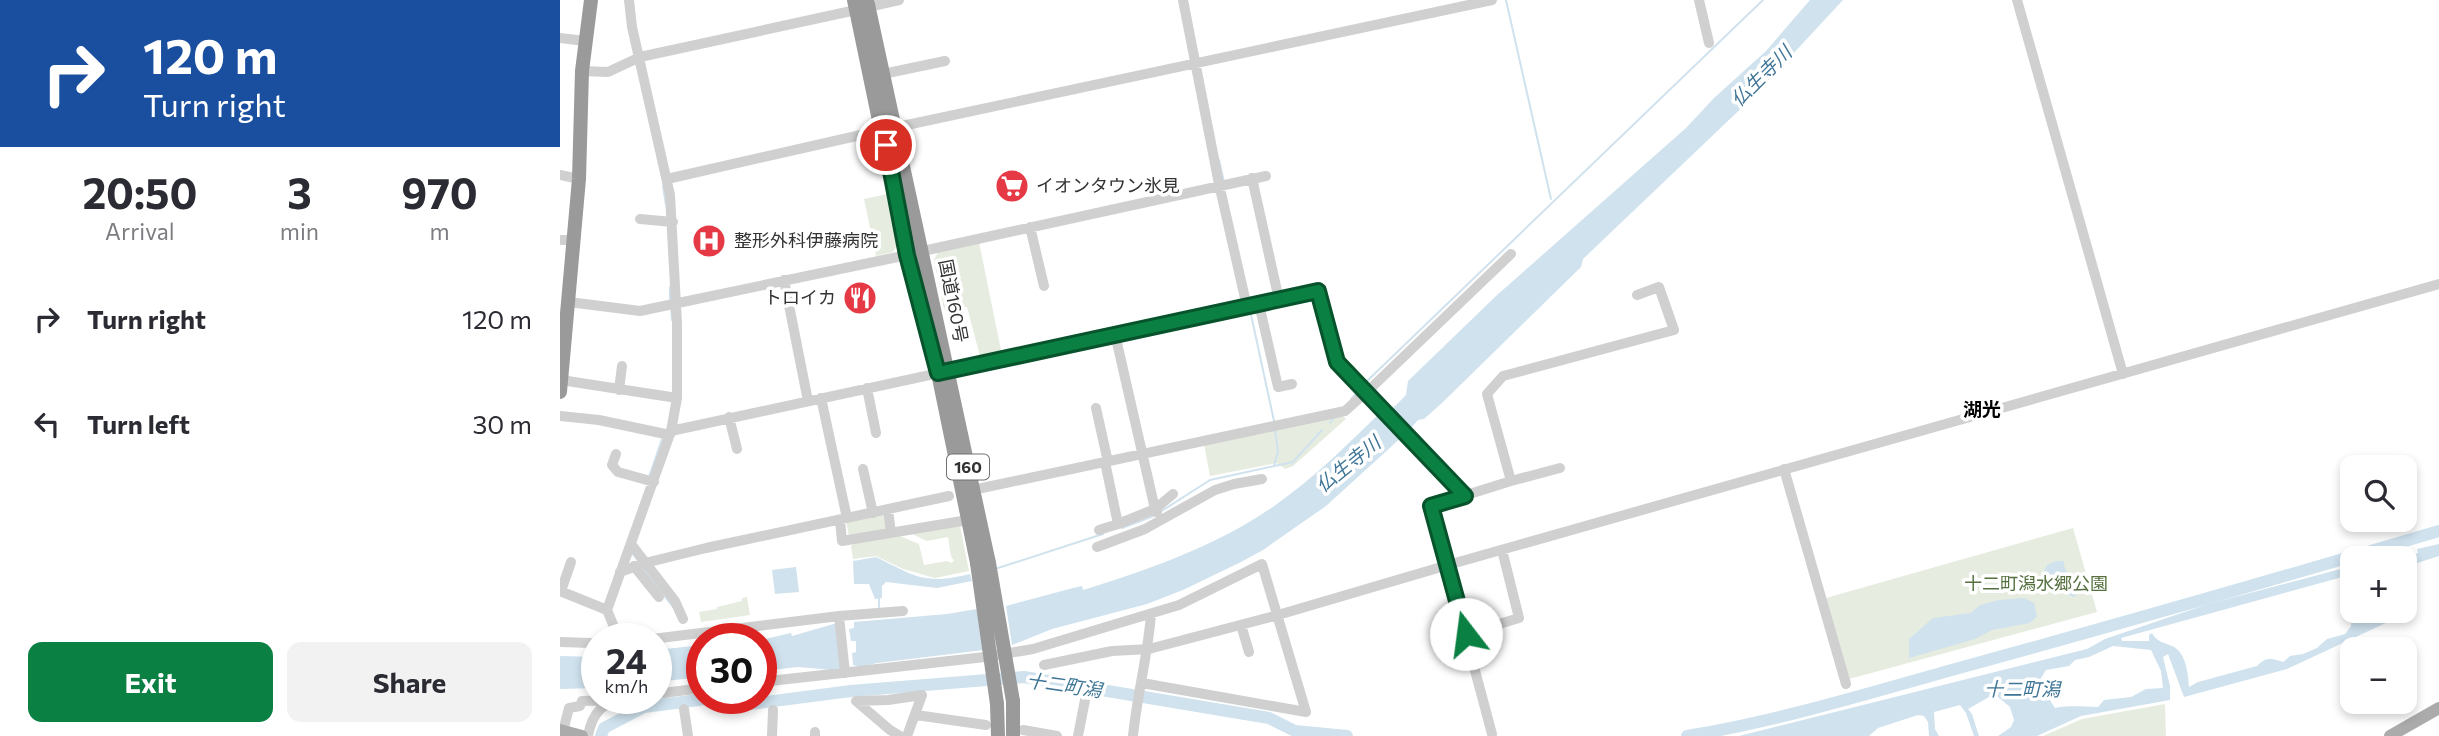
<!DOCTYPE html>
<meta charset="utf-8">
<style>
:root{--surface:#fff;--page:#f2f2f3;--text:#2b2b33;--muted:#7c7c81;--accent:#0b8043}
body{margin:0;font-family:Commissioner,"Noto Sans JP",sans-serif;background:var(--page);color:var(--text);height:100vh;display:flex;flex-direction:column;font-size:26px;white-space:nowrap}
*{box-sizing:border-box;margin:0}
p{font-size:23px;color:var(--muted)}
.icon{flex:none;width:38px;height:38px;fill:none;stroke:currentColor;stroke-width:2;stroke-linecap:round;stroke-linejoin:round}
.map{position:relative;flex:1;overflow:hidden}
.drawer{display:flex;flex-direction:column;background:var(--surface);width:560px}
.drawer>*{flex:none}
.banner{background:#1a4fa0;color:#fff;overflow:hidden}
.fabs{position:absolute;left:1780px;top:455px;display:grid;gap:14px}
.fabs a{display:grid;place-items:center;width:77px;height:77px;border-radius:14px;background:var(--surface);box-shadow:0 4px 10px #0003;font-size:35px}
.speed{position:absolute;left:21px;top:623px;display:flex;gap:14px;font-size:35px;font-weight:700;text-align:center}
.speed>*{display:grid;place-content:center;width:91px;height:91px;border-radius:50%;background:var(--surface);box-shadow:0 4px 10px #0003;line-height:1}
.speed small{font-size:18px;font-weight:400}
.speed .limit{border:10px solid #d22;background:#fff;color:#111}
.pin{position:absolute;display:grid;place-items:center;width:60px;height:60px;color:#fff;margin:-30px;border:4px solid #fff;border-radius:50%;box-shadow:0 2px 7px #0007}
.me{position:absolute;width:77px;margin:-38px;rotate:345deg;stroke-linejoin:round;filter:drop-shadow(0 0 5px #0008)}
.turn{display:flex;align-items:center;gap:24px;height:147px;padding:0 28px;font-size:32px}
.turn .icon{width:91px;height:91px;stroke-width:2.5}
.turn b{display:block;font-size:49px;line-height:60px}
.eta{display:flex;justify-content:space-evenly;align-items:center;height:119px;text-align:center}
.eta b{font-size:42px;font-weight:700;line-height:49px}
.primary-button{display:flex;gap:14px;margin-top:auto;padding:14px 28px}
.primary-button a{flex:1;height:80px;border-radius:14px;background:var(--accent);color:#fff;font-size:28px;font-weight:700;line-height:80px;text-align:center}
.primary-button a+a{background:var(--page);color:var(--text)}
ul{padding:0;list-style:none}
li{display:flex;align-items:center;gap:21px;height:105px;padding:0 28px}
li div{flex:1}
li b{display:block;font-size:26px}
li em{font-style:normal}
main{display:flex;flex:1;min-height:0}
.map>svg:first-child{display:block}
.green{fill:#e6ecdf}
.water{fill:#cfe2ee;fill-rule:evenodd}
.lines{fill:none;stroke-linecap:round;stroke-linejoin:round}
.stream{stroke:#cfe2ee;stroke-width:2}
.river{stroke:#cfe2ee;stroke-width:12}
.minor{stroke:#d0d0d0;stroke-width:10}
.major{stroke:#ababab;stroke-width:12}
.highway{stroke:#9a9a9a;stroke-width:14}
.highway-bridge{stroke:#9a9a9a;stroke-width:14}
.route-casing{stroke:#07532c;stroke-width:18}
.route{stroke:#0b8043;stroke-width:12}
.labels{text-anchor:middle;stroke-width:7;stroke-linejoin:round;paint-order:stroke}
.shield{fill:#fff;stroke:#707070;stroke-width:2}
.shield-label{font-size:16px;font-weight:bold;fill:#333}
.poi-label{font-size:18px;fill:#333;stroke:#fff;text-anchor:start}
.street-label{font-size:18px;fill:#333;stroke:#fff}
.park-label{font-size:18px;fill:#56703f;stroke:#fff}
.water-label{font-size:19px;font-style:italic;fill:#3f7597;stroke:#fff}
.neighbourhood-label{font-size:19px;font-weight:bold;fill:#000;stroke:#fff}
</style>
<main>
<section class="drawer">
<div class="banner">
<div class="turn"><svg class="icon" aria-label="right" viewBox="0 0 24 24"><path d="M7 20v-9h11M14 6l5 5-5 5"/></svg><div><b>120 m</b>Turn right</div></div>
</div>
<div class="eta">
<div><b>20:50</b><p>Arrival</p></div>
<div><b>3</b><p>min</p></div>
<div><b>970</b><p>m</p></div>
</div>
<ul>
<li><svg class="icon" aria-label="right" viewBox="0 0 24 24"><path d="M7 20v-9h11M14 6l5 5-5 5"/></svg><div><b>Turn right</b></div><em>120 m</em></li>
<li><svg class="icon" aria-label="left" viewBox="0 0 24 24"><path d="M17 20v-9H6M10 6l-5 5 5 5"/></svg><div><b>Turn left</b></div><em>30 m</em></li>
</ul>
<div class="primary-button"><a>Exit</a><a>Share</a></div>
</section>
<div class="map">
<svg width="1879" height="736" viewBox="0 0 1879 736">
<rect width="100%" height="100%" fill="#fff"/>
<!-- green -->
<path class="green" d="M327 194 338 244 333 252 316 256 304 199Z
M419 242 442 355 421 360 407 307 384 309 374 260 378 252Z
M780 414 786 419 733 466 725 469 717 463 650 476 644 444Z
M325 512 328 529 289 536 286 521Z
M400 526 409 571 375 578 343 569 316 556 293 559 291 546 295 543 340 536 359 544 364 565 387 561 391 563 394 561 391 556 388 537 367 541 350 533Z
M1513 528 1537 612 1289 679 1266 598Z
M187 597 190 615 141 622 139 612 157 609V607L182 601V598Z
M1605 704 1606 736H1483L1522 719Z"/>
<!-- water -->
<path class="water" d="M1250 0H1283L1192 98 1023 259 1021 267 883 402 864 419 858 420 850 429 831 410 846 395 848 381 936 296 1126 128 1154 98 1206 51Z
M821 412 844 435 766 506 703 550 681 562 623 590 587 604 492 629 452 645 446 606 513 588 522 586 523 590C591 569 659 545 717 504 755 477 788 444 821 412Z
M1879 544V556L1845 567V558L1858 553 1857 549Z
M316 557C357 577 364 585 410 574L412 581 377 588 326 582 322 586V598L315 599 309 584H294L293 561Z
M1496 561H1504C1503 575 1517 575 1518 593L1514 597 1501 592 1482 575 1487 565Z
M1792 566V611H1799L1815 622 1826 617 1830 621 1727 669 1624 697 1608 654 1603 657 1610 686V700L1521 716 1477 736H1438L1451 727 1454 720 1450 707 1438 697H1429L1408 709 1412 714 1419 736H1414L1406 713 1400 705 1374 712 1375 729 1379 736H1369L1368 722 1364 716 1358 715 1318 728 1309 736H1179L1527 649 1545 639 1648 604ZM1786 576 1790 595 1791 626 1785 634 1767 639 1757 648 1743 654 1730 656 1723 662C1711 658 1706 657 1697 666L1638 682 1629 687C1628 673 1626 652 1612 646 1603 642 1597 642 1592 633L1589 635V641H1562L1561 638ZM1553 646 1591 650 1601 671 1603 688 1586 689 1571 697 1544 700 1538 707C1521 707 1512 705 1495 708L1484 691 1481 678 1486 670 1509 666 1515 660 1529 657Z
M236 567 239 592 215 594 212 570Z
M1464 598 1474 603 1477 616 1470 623 1432 630 1415 639 1349 658V639L1373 618 1411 613 1420 605 1439 600Z
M417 609 424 650 317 663 302 667 293 665 292 653 296 652V641H291L289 629 294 628V622L387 614Z
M277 623 282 669 273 670 238 667 201 671V640L231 633 232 636Z
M142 645V677L96 682V650Z
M0 656 37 657V688L0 689Z"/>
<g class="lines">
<!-- stream -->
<path class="stream" d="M946 0 991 199
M659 160 664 182
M103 186 106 205
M110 299V287
M111 308 112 320
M690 310 714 421
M806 382 1203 0
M791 399 798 392
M770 423 773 419
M714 466 718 452 715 430
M89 477 102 439
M600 512 650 480 733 462 762 430
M562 528 596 515
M72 553 79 562
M82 567 113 607
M435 569 543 534
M319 598V609"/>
<!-- river -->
<path class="river" d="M175 698 190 704 291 691 464 677 709 718 735 731 787 736
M41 736 44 728 84 707 154 698
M1127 736C1219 721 1309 693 1399 668 1560 624 1719 578 1879 531"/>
<!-- minor -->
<path class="minor" d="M623 0 659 184 687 307
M1139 0 1149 43
M1457 0 1563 374
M308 7 339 0
M0 38 25 41
M22 71 48 72 80 57 296 10
M323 74 385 61
M0 175 19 179
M692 178 719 300
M107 179 314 132 932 0
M80 219 113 222
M470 227 484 286
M0 240H14
M363 251 706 176
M224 280 248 401
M9 302 80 311 347 255
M699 304 718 387 732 384
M555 334 595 509 558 524
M1 380 117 398
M307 388 316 433
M811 388 951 254
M59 390 62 366
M261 398 287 518
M536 408 548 462
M0 416 39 420 110 435
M169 417 177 449
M111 431 758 291 777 362 905 496
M56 454 52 465 58 472 94 482
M303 469 313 513
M1224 469 1286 684
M951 481 1000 468
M422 488 785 411 804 394
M328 509 331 533
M597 512 595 509 613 494
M280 520 282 541 408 520
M539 530 558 524 545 462
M71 544 115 601 123 619
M537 547 585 529 655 490 674 484 702 479
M74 566 99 597
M60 572 85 563 146 548 389 496
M0 591 47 610
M1 591 11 562
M681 625 689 652
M906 634 959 618 942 550
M59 639 47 610 111 431 117 398V323L110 195 72 27 69 0
M92 639 279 616
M0 642 31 643
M484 665 552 651 589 649 718 615 888 565 1879 284
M285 673 279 616 343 611
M201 682 425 657 473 649 619 605 702 564 746 712 582 683
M96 694 142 688
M124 709 128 736
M356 715 426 725
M463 730 497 736
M3 731 9 708 20 706 22 701 52 700
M932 734 871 506 951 481 927 394 943 376 1114 330 1099 287 1077 295
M28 736C32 712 44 701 67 698
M212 736 213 710
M255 736V732
M340 736 330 730 296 701 328 700 362 695 347 736
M518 736 525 700
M573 736C577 695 588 655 591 614"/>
<!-- major -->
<path class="major" d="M0 730 22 736
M1830 736 1879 708"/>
<!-- highway -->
<path class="highway" d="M294 0 347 255 378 373 417 563
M307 0 429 563
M0 392 19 179 22 71 31 0
M453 701V736
M437 704 438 736"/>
<!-- highway-bridge -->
<path class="highway-bridge" d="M417 563 437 704
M429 563 453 701"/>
</g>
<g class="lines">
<defs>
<path id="route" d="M326 145 347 255 378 373 758 291 777 362 905 496 871 506 906 634"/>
</defs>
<!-- route casing -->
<use href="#route" class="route-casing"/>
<!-- route -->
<use href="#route" class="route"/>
</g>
<!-- icons -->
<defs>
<symbol id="supermarket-disc" viewBox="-11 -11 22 22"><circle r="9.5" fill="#e63946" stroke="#fff"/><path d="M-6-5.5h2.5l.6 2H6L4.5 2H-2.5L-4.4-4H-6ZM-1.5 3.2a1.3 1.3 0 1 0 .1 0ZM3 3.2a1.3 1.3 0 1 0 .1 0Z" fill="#fff"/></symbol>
<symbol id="hospital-disc" viewBox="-11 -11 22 22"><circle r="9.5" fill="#e63946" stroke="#fff"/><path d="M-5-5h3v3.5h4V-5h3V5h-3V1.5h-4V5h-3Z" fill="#fff"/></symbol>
<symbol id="restaurant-disc" viewBox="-11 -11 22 22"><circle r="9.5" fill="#e63946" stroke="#fff"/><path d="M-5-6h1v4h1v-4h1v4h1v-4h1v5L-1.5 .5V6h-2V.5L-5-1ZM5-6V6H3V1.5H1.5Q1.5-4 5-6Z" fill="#fff"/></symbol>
</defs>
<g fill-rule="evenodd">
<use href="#supermarket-disc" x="433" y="167" width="38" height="38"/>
<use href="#hospital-disc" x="130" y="222" width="38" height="38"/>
<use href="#restaurant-disc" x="281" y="279" width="38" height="38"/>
</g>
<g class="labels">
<!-- shield labels -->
<rect class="shield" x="387" y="454.5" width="42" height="25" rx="5"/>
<g class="shield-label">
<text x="408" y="473">160</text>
</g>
<!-- poi labels -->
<g class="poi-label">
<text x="476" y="192">イオンタウン氷見</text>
<text x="174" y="247">整形外科伊藤病院</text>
<text x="276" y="304" text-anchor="end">トロイカ</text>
</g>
<!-- street labels -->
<g class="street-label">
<text transform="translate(393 301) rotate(79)" y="6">国道160号</text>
</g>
<!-- park labels -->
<g class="park-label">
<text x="1476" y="590">十二町潟水郷公園</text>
</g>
<!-- water labels -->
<g class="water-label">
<text transform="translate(1201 76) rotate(-45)" y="7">仏生寺川</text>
<text transform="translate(788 464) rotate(-39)" y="7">仏生寺川</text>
<text transform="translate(504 685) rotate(8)" y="7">十二町潟</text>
<text x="1462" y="696">十二町潟</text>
</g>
<!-- neighbourhood labels -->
<g class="neighbourhood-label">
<text x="1422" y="416">湖光</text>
</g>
</g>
</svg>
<div class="fabs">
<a><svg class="icon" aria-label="search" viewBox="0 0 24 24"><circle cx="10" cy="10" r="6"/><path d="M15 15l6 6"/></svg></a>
<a>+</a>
<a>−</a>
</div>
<div class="speed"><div>24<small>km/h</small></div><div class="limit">30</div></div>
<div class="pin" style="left:326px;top:145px;background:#d93025"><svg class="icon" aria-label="arrive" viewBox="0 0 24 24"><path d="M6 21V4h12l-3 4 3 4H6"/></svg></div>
<svg class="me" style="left:906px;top:634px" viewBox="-20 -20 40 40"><circle r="19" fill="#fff"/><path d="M0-13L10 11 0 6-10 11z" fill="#0b8043"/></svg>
</div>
</main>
